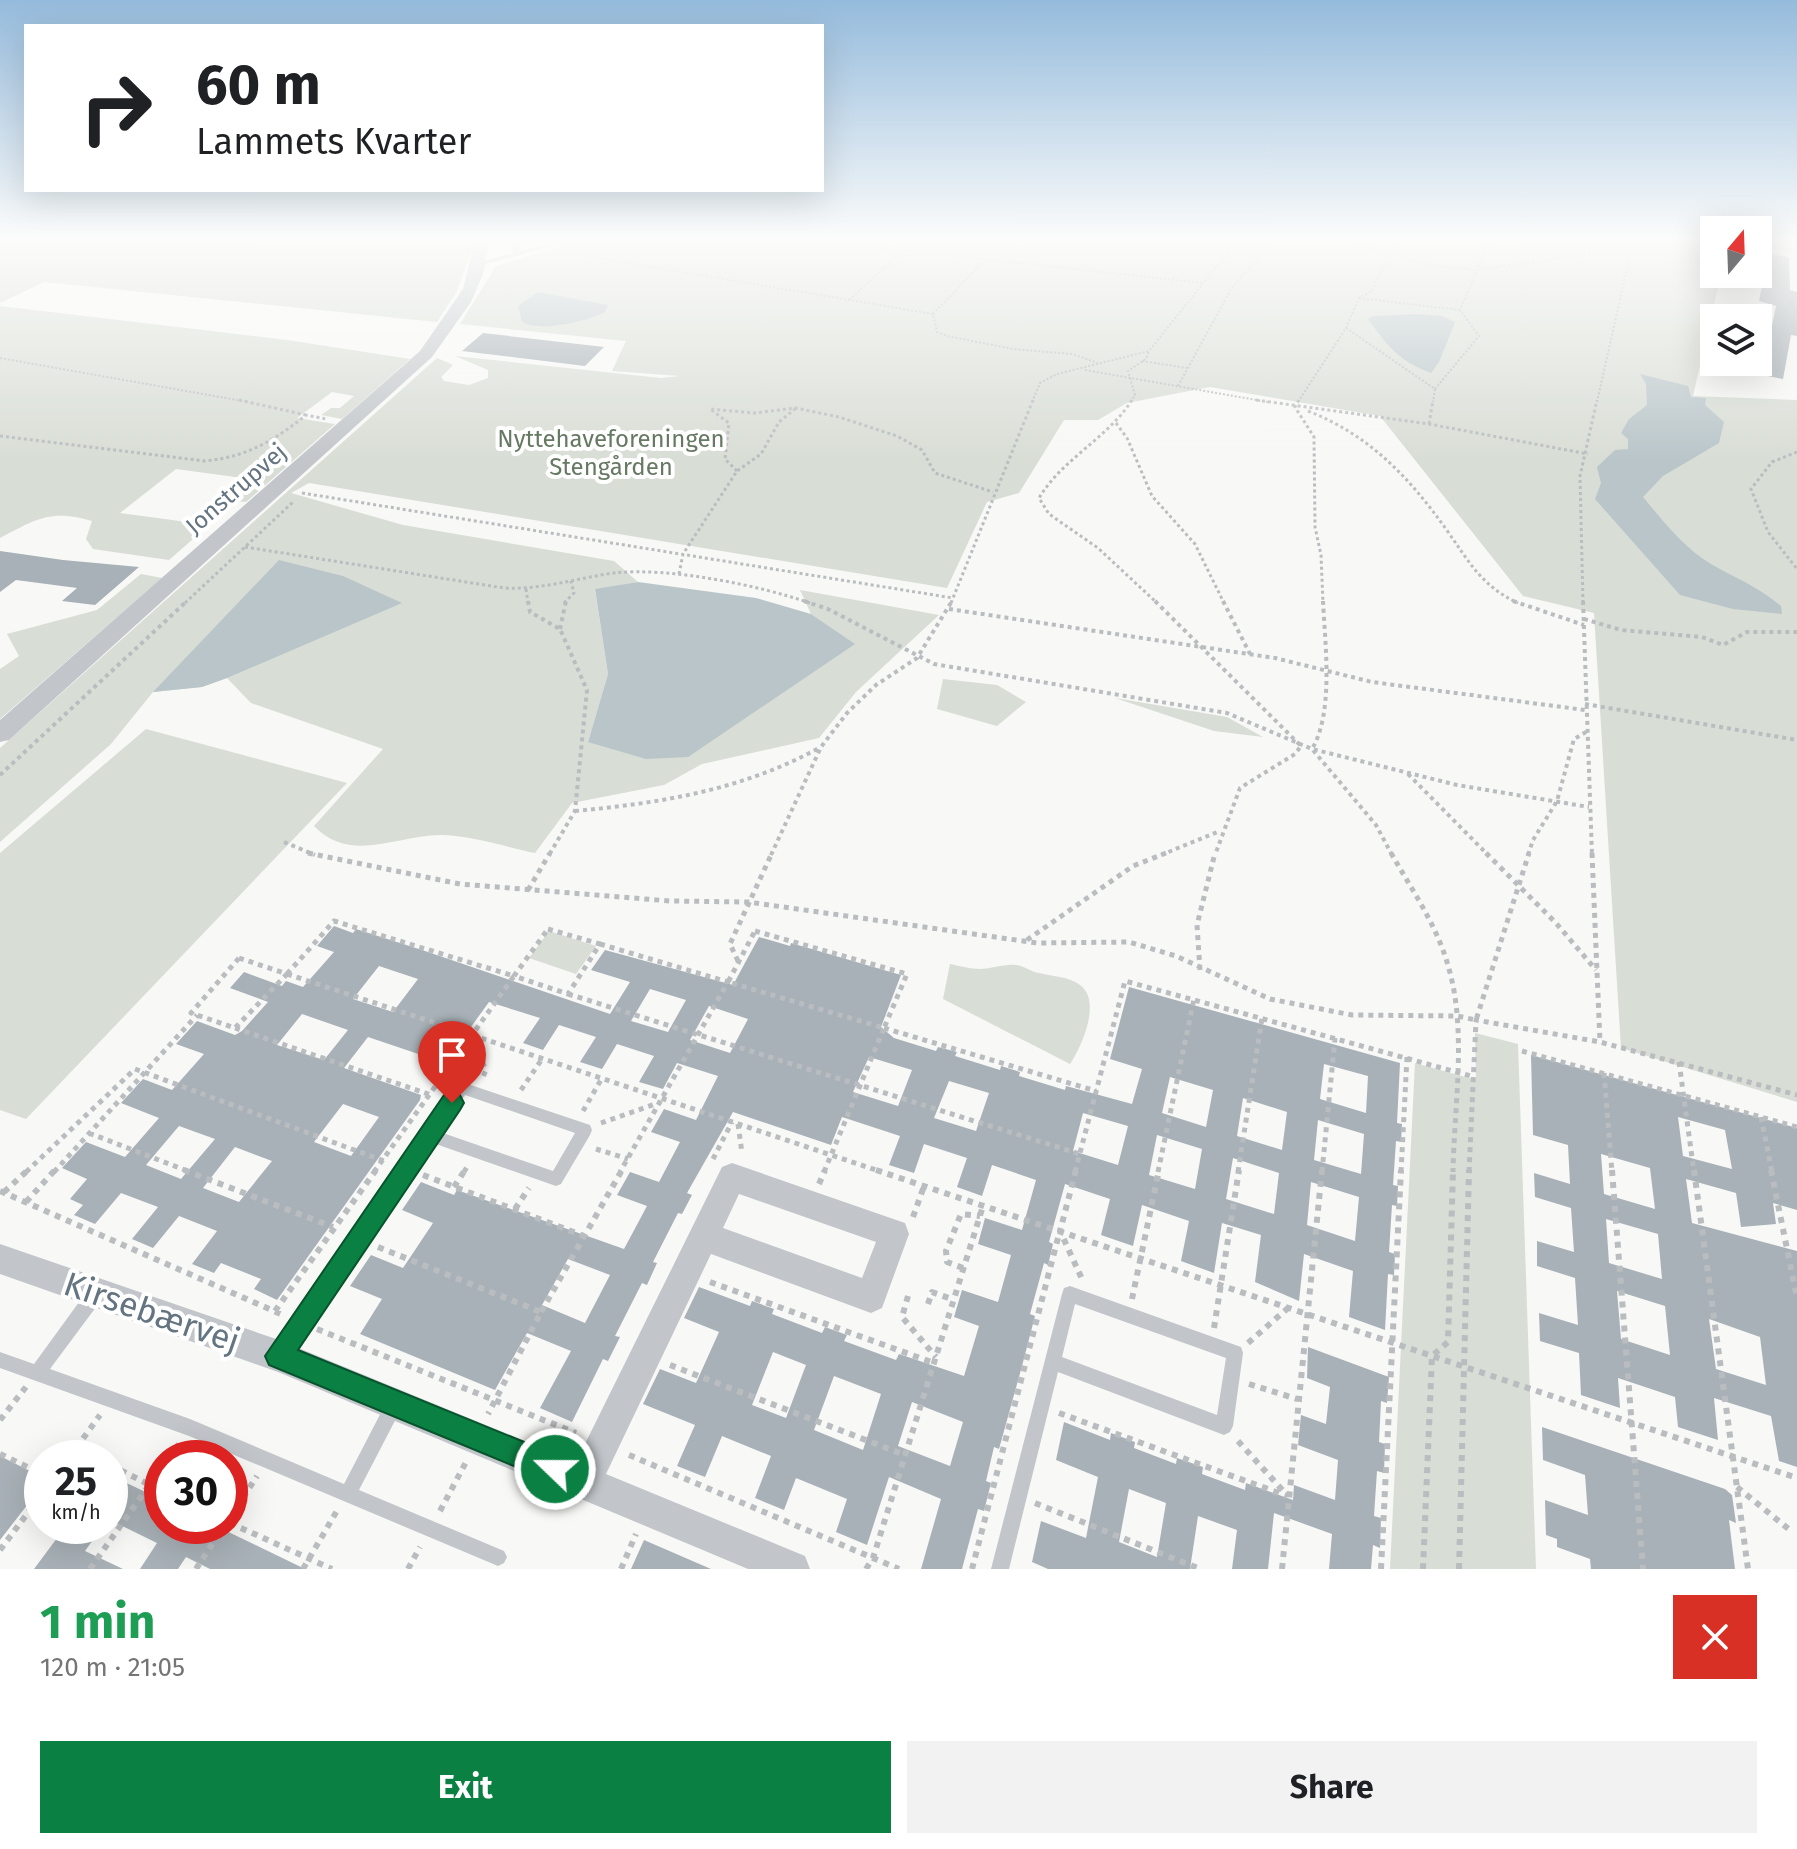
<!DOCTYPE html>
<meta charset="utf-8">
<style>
:root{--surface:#fff;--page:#f2f2f2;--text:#202124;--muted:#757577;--accent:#0b8043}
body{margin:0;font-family:"Fira Sans",sans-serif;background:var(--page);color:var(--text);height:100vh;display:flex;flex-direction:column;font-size:30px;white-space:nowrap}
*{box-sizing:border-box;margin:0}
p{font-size:26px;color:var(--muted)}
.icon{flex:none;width:44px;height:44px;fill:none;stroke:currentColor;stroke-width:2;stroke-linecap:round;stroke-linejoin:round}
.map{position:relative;height:1569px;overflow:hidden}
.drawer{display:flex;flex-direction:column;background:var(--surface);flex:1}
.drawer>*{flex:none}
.guide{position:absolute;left:24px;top:24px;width:800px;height:168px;border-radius:0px;box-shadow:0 8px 32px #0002;background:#fff;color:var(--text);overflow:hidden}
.needle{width:52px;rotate:19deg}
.fabs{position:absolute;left:1700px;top:216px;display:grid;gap:16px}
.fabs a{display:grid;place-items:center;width:72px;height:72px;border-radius:0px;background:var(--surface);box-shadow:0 8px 32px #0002;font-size:40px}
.speed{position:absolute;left:24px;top:1440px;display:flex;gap:16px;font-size:40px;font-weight:700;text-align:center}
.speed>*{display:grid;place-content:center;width:104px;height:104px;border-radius:50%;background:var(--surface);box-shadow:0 8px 32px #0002;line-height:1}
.speed small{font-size:20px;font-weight:400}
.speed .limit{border:12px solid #d22;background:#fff;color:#111}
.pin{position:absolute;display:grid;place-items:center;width:68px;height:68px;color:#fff;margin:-82px -34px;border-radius:50% 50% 50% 0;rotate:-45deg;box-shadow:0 0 8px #0007}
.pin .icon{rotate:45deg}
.me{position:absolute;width:88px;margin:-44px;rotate:292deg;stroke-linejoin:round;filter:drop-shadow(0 0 6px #0008)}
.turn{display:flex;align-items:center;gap:28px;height:168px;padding:0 40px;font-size:36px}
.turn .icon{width:104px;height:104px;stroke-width:2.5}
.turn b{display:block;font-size:56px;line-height:68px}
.round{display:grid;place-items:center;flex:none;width:84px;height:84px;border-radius:0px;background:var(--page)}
.headline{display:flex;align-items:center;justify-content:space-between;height:136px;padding:0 40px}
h1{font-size:48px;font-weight:700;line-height:60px;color:#1e9e55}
.primary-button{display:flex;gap:16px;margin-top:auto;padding:16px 40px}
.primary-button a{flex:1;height:92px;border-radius:0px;background:var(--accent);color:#fff;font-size:32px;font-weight:700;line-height:92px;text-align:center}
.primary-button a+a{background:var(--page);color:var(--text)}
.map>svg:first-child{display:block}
.green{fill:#d8ddd5}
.water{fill:#b9c5c9}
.building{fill:#a8b1b7;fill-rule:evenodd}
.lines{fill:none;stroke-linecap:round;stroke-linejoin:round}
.path-far4{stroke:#babdc0;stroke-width:2;stroke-dasharray:2 2;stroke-linecap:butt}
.path-far3{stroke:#babdc0;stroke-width:3;stroke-dasharray:3 3;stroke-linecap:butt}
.path-far2{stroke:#babdc0;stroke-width:4;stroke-dasharray:4 4;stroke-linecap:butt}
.path-far1{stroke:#babdc0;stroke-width:5;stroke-dasharray:5 5;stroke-linecap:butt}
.path{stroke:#babdc0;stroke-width:6;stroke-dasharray:6 6;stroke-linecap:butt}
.service{fill:#c2c6ca;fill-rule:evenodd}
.minor{fill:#c2c6ca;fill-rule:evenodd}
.tertiary{fill:#c2c6ca;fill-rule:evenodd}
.route{fill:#0b8043;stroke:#07532c;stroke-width:2}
.labels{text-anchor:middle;stroke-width:8;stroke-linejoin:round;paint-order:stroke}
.far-park-label{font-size:24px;fill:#667963;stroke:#fff}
.far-street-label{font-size:24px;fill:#647481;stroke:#fff}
.near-street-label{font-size:34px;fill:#647481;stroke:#fff}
</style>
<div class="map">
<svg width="1797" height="1569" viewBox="0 0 1797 1569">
<rect width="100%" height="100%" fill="#f8f8f6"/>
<!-- green -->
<path class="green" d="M0 242H475L456 293 437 322 44 282 0 303Z
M555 242H1714V274H1721L1693 396 1797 400V1102L1621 1048 1594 613 1523 596 1380 416 1210 387 1127 403 1098 420H1064L1019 493 987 502 947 588 309 483 291 493 403 525 614 561 638 582 595 590 608 674 588 742 854 644 811 614 800 590 939 615 856 692 819 738 702 764 664 785 572 803 535 853C506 847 473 836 443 835 397 834 352 865 314 826L383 749 251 703 227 678 202 687 153 692 111 744 0 842V748L437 358 453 365 441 377 444 381 469 385 488 378V370L455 356 661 378 680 376 612 371 626 341 460 324 496 266 558 247Z
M0 306 287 340 410 359 342 419 321 415 331 408H340L354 396 332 392 297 418 335 424 246 502 234 501 258 480 176 469 120 513 209 525 169 560 93 549 86 539 92 521C51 509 36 519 0 538Z
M141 574 162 578 0 719V669L19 656 7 634 97 610Z
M943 679 997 685 1026 702 997 726 937 709Z
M1115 698 1227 717 1263 737 1214 731Z
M146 729 347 783 26 1119 0 1110V853Z
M549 931 596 946 576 974 529 958Z
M950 964C960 966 971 969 980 969 992 969 1003 964 1016 965 1025 966 1031 972 1039 973 1054 977 1068 976 1080 985 1102 1001 1082 1046 1070 1064L943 999Z
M1475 1033 1518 1044 1536 1569H1390L1415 1063 1476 1080Z"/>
<!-- water -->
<path class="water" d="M538 292 608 305 605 312C587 321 541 333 522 322L518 306Z
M1418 314 1442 316 1455 322 1439 362 1431 373C1397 360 1388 346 1368 319L1373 316Z
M1640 374 1688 386 1691 397 1706 398 1705 405 1724 422 1719 443 1663 476 1643 497C1663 521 1684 548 1711 564 1735 578 1759 587 1781 606L1782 614 1733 609 1680 595 1595 499 1601 483 1597 467 1615 450 1628 449V439L1621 433 1629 419 1647 405 1646 384Z
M279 560 343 576 402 603 227 678 202 687 153 692Z
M638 582 756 598 811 614 855 644 688 757 646 759 588 742 608 674 595 589Z"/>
<!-- building -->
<path class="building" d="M1758 252 1789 257 1790 290 1797 292V336L1791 335 1783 379 1758 374V342L1768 344 1776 306 1759 301 1762 286 1758 285Z
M483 333 604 347 585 366 462 351Z
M0 551 63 560 139 567 95 605 62 601 77 588 16 580 0 592Z
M334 926 353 933 356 929 422 950 610 1014 630 982 591 970 605 950 733 985 759 937 790 946 791 943 901 975 881 1027 894 1038 936 1051 938 1047 957 1052 955 1056 1000 1070 1001 1066 1020 1072 1019 1076 1065 1090 1066 1086 1132 1104 1142 1069 1110 1059 1129 987 1400 1063 1397 1123 1402 1124 1401 1142 1396 1141 1393 1185 1398 1186 1397 1206 1392 1205 1389 1252 1395 1254 1394 1275 1388 1274 1385 1330 1349 1317 1353 1271 1304 1254 1299 1301 1255 1282 1261 1235 1222 1223 1214 1273 1181 1261 1189 1221 1142 1205 1133 1246 1101 1235 1110 1199 1065 1184 1049 1242 1053 1244 1048 1265 1044 1263 1030 1314 1035 1316 1022 1366 999 1449 994 1447 986 1481 991 1483 984 1511 978 1509 962 1569H921L941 1499 889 1477 867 1545 836 1532 847 1499 796 1478 784 1510 755 1498 771 1456 722 1436 705 1477 677 1466 695 1425 643 1404 660 1369 696 1383 719 1332 684 1318 699 1287 750 1306 752 1301 774 1309 772 1314 822 1333 825 1327 847 1335 844 1341 896 1360 899 1354 964 1376 979 1326 954 1317 962 1290 998 1302 1011 1255 978 1244 985 1218 1022 1230 1036 1180 992 1165 982 1196 957 1187 967 1158 924 1144 914 1173 889 1165 900 1136 842 1117 831 1145 733 1112 687 1193 692 1195 682 1214 678 1213 653 1262 657 1263 647 1285 642 1283 615 1336 620 1337 608 1361 603 1359 572 1422 540 1408 571 1351 527 1333 495 1390 360 1334 382 1299 350 1286 371 1255 403 1268 433 1223 402 1210 421 1182 454 1195 457 1190 624 1249 647 1206 617 1195 630 1172 659 1182 680 1142 651 1132 664 1109 696 1120 718 1076 677 1063 663 1089 639 1082 654 1056 617 1044 602 1069 580 1062 596 1037 559 1025 543 1050 523 1043 540 1018 489 1002 445 1063 368 1037 344 1068 421 1095 420 1100 277 1300 254 1289 261 1279 221 1263 214 1273 192 1264 217 1231 179 1216 153 1248 132 1239 158 1207 121 1193 95 1224 74 1215 83 1205 70 1199 87 1179 62 1168 86 1142 125 1157 159 1118 121 1103 143 1079 172 1090 204 1054 176 1044 197 1021 235 1035 242 1031 268 1002 230 988 244 972 282 986 286 981 303 987 334 952 317 946ZM379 966 418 979 393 1012 353 999ZM650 989 686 1000 668 1032 631 1021ZM709 1006 748 1019 730 1053 690 1040ZM302 1014 348 1030 324 1060 277 1045ZM869 1057 912 1070 898 1106 853 1092ZM1324 1064 1368 1076 1366 1113 1320 1099ZM1170 1077 1213 1090 1206 1127 1162 1113ZM949 1081 989 1093 976 1131 934 1118ZM1243 1098 1287 1112 1282 1150 1237 1136ZM343 1104 379 1117 351 1156 314 1142ZM1083 1113 1128 1126 1118 1165 1073 1151ZM1318 1120 1364 1134 1361 1174 1314 1160ZM179 1126 215 1139 181 1179 146 1165ZM1157 1135 1202 1149 1195 1189 1149 1175ZM235 1147 272 1161 239 1202 203 1188ZM1233 1158 1279 1173 1274 1214 1226 1199ZM1311 1182 1359 1197 1355 1241 1307 1225ZM568 1259 610 1275 585 1323 542 1305ZM773 1352 806 1365 786 1418 752 1405ZM834 1376 881 1394 863 1450 814 1430ZM912 1402 963 1422 950 1466 898 1446Z
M1531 1055 1797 1128V1210L1773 1203 1776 1224 1741 1227 1736 1193 1686 1179 1692 1223 1797 1251V1467L1779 1461 1771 1416 1714 1398 1718 1440 1678 1427 1675 1397 1618 1378 1620 1408 1581 1395 1579 1353 1540 1341 1539 1313 1578 1325 1575 1278 1537 1266V1241L1574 1252 1571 1208 1535 1197 1534 1173 1570 1184 1568 1145 1533 1135ZM1678 1117 1725 1130 1732 1169 1683 1156ZM1601 1154 1650 1168 1655 1209 1604 1194ZM1606 1219 1658 1234 1662 1279 1609 1263ZM1617 1291 1665 1306 1670 1355 1621 1339ZM1709 1319 1760 1337 1766 1385 1716 1369Z
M1308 1347 1389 1377 1387 1403 1381 1401 1379 1442 1385 1444 1384 1473 1377 1471 1374 1516 1381 1518 1380 1548 1373 1545 1371 1569H1329L1332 1534 1274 1513 1268 1569H1232L1237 1530 1198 1516 1190 1569H1048L1032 1562 1041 1521 1086 1538 1098 1477 1056 1460 1064 1422 1110 1440 1111 1433 1135 1442 1134 1448 1176 1464 1177 1458 1203 1467 1202 1474 1245 1490 1246 1483 1293 1500 1294 1485 1335 1500 1338 1460 1298 1445 1301 1415 1326 1424 1330 1387 1307 1378ZM1129 1489 1166 1503 1157 1557 1119 1542Z
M1542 1427 1725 1489 1732 1495 1736 1523 1729 1520 1735 1569H1591L1590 1559 1557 1547V1539L1546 1535 1545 1500 1588 1515 1585 1475 1543 1460Z
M0 1456 42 1477V1486L0 1540Z
M110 1475 162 1500V1526H216L305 1569H210L186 1557 178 1569H140L157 1543 110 1520Z
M66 1526H103L85 1551 123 1569H34Z
M644 1540 711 1569H631Z"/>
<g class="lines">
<!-- path-far4 -->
<path class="path-far4" d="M830 242 1203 283
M1352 242 1428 264 1474 270 1640 247
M1533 242 1554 256
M1592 242 1609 246
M1758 245 1797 251
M878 248 884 242
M564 252 933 314 937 332 947 336 1013 349 1072 354 1098 363
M1359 298 1460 310
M849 300 894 259 897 255 894 249
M933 314 984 261
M1346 328 1435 389 1433 402
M0 358 248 402
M1142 361 1187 368
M1085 370 1268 402
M1178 386 1231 289 1273 242
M1435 389 1479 336 1460 310 1489 242
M1032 402 1040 383 1057 374 1149 351 1236 242
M1131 402 1135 395 1128 371 1146 359 1149 351
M1298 402 1346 328 1359 298 1372 291 1395 242
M1597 402 1630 255 1640 247 1660 242"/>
<!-- path-far3 -->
<path class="path-far3" d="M239 400 306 415
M1132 400C1107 439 1063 458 1039 498L1049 514 1098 548 1157 603
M1256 400 1429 424 1588 454
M1299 400 1295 407 1314 437 1315 527 1321 555 1323 603
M1308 411C1369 435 1408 476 1446 529 1468 560 1481 586 1518 603
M1116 423 1127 438 1152 496 1195 544 1224 603
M1429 424 1433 400
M0 436 205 461C246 457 274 441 306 415L326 419
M1797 452 1772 462 1751 489 1768 532 1797 569
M737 471 725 459 729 423 710 409 754 413 796 408 839 417 897 436 922 450 935 473 993 492
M302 493 953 598
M245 547 504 588C542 590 577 578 614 573 669 567 758 585 810 603
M679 574 683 554 737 471 761 454 779 422 795 409
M526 589 528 603
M185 603 293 502
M564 603 574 593 571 581
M951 603 1033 400
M1583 603 1580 476 1597 400"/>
<!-- path-far2 -->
<path class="path-far2" d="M528 601 530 612 560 629 587 690 575 811 549 855
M804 601 828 609 934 664 1227 713 1312 749 1457 785 1589 807
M1155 601 1301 746 1295 754 1240 788 1215 855
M1223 601 1250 654
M1323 601C1325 644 1334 712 1312 749L1376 825 1392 855
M1513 601 1584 625
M1583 601 1592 855
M949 609 1275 658 1372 682 1585 710
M1584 619 1621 630 1702 637 1723 645 1747 632H1797
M560 629 566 601
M1585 704 1797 740
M1408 774 1488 855
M0 775 187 601
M575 811C661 803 742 790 819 748
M284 842 315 855
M771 855 821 747 847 713 876 685 917 658 952 601
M1161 855 1220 831
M1528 855 1533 840 1557 801 1574 739 1586 732"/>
<!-- path-far1 -->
<path class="path-far1" d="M308 853 460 884 670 901 748 902 1037 943 1129 942 1176 956 1270 999 1352 1015 1457 1016 1476 1020 1529 853
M1391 853C1412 890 1438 927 1449 969 1467 1032 1454 1107 1453 1172
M1486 853 1556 923 1596 970
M1592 853 1600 1042
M528 890 550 853
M548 929 600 944 568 994 514 976Z
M755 931 907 974 884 1028 728 982Z
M1027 940 1133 866 1166 853
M600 944 728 982 620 1172
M239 958 287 974 235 1028 191 1013Z
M738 961 730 944 772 853
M1200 970 1197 925 1215 853
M287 974 472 1035
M287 974 334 921 514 976 472 1035
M568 994 1080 1154
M235 1028 431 1095
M884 1028 1096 1091
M470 1035 486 1070 483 1077
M472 1035 882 1172
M1522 1051 1797 1127
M1679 1062 1694 1172
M1604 1073 1612 1172
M521 1090 542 1059
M583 1111 602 1078
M1761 1117 1772 1172
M601 1123 661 1102
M738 1124 742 1153
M89 1133 190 1172
M596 1149 628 1159
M713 1159 732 1122
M26 1172 135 1069 384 1161
M54 1172 197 1015
M374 1172 472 1035
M464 1172 468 1165
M824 1172 884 1028
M1075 1172 1125 981 1471 1076
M1158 1172 1194 999
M1238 1172 1262 1018
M1322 1172 1335 1038
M1401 1172 1407 1057
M1469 1172 1476 1020 1600 1042 1797 1095"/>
<!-- path -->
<path class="path" d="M184 1170 333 1227
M876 1170 1797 1478
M1076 1170 1060 1231 1082 1279
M1612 1170 1643 1569
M1694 1170 1748 1569
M1771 1170 1797 1298
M423 1175 584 1236
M819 1184 825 1170
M454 1187 465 1170
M0 1191 283 1315
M4 1192 28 1170
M26 1202 55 1170
M515 1209 529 1188
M913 1217 924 1186
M378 1247 541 1312 488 1414
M963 1268 947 1262 946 1251 961 1214 980 1216
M710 1282 934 1363
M908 1296 902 1317 936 1357
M1132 1299 1159 1170
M928 1304 932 1292 954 1300
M275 1311 376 1170
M541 1312 622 1170
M1214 1328 1239 1170
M317 1329 576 1433
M1248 1343 1288 1308
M670 1365 905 1455
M1249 1384 1297 1399
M1059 1413 1287 1496
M0 1420 26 1387
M1238 1441 1286 1494
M76 1448 96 1458
M0 1454 42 1474
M629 1455 899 1569
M69 1458 100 1415
M169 1458 179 1444
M110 1465 162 1491
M1737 1487 1791 1531
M1035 1503 1200 1569
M440 1511 466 1462
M230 1518 257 1476
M230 1523 332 1569
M0 1550 42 1494
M90 1569 162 1467
M196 1569 224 1526
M303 1569 338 1509
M408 1569 420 1547
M621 1569 636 1534
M866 1569 873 1558 983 1206
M972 1569 1059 1234
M1282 1569 1322 1170
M1381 1569 1401 1170
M1423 1569 1432 1356 1448 1342 1453 1170
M1459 1569 1469 1170"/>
<!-- service -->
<path class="service" d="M523 242H531L519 247 518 251 554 242 559 243 517 256 481 265 478 263 512 253 514 245Z
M462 1082 590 1125 592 1130 590 1135 561 1184 556 1186 433 1143 285 1361 279 1363 273 1361 271 1355 273 1349 457 1084ZM465 1095 575 1133 553 1171 440 1132Z
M96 1285 102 1287 104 1293 102 1299 50 1369 190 1419 344 1484 387 1401 393 1399 399 1401 401 1407 399 1413 359 1490 504 1551 507 1557 504 1563 498 1566 189 1436 0 1368V1352L34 1364 90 1287Z
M1070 1286 1241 1347 1243 1353 1233 1426 1230 1432 1224 1435 1058 1372 1009 1569H991L1062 1294 1064 1288ZM1075 1304 1226 1358 1217 1415 1062 1357Z"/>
<!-- minor -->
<path class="minor" d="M732 1163 905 1223 909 1234 882 1308 871 1313 711 1254 606 1474 805 1556 810 1569H748L278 1372 0 1274V1244L279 1340 576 1462 722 1167ZM739 1194 876 1242 862 1278 723 1228Z"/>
<!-- tertiary -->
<path class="tertiary" d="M475 242H489L483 274 471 302 432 357 9 740 0 742V720L420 351 463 289Z"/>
</g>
<!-- sky -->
<linearGradient id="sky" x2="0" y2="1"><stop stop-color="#95bbdc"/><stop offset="0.52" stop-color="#fcfcfb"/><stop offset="1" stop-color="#fcfcfb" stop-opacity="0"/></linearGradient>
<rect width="1797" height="461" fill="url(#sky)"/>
<!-- route -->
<path class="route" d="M452 1092 460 1095 464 1103 460 1110 298 1350 566 1459 570 1469 566 1479 555 1483 269 1365 265 1356 444 1095Z"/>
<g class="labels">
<!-- far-park labels -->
<g class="far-park-label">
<text x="611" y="447">Nyttehaveforeningen<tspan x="611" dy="28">Stengården</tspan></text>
</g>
<!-- far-street labels -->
<g class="far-street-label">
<text transform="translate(236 489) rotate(-41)" y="8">Jonstrupvej</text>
</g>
<!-- near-street labels -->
<g class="near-street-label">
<text transform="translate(152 1312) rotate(19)" y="12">Kirsebærvej</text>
</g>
</g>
</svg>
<div class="fabs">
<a><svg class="needle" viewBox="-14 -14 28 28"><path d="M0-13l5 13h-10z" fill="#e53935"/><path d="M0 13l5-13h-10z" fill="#757577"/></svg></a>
<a><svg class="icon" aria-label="layers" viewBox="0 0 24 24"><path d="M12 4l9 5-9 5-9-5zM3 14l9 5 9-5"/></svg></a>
</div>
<div class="speed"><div>25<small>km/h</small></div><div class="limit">30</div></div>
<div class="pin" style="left:452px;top:1103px;background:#d93025"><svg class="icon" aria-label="arrive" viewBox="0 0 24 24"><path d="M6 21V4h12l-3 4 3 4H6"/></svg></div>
<svg class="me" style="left:555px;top:1469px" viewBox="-20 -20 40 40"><circle r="17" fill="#0b8043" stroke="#fff" stroke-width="3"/><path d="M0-11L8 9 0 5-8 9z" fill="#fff"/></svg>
<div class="guide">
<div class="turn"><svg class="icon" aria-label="right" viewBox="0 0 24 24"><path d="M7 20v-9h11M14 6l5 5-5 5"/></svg><div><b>60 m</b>Lammets Kvarter</div></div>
</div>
</div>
<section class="drawer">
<div class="headline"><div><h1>1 min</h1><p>120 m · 21:05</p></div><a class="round" style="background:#d93025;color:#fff"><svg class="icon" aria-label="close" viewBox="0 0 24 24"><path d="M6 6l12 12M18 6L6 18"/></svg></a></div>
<div class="primary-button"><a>Exit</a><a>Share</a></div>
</section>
